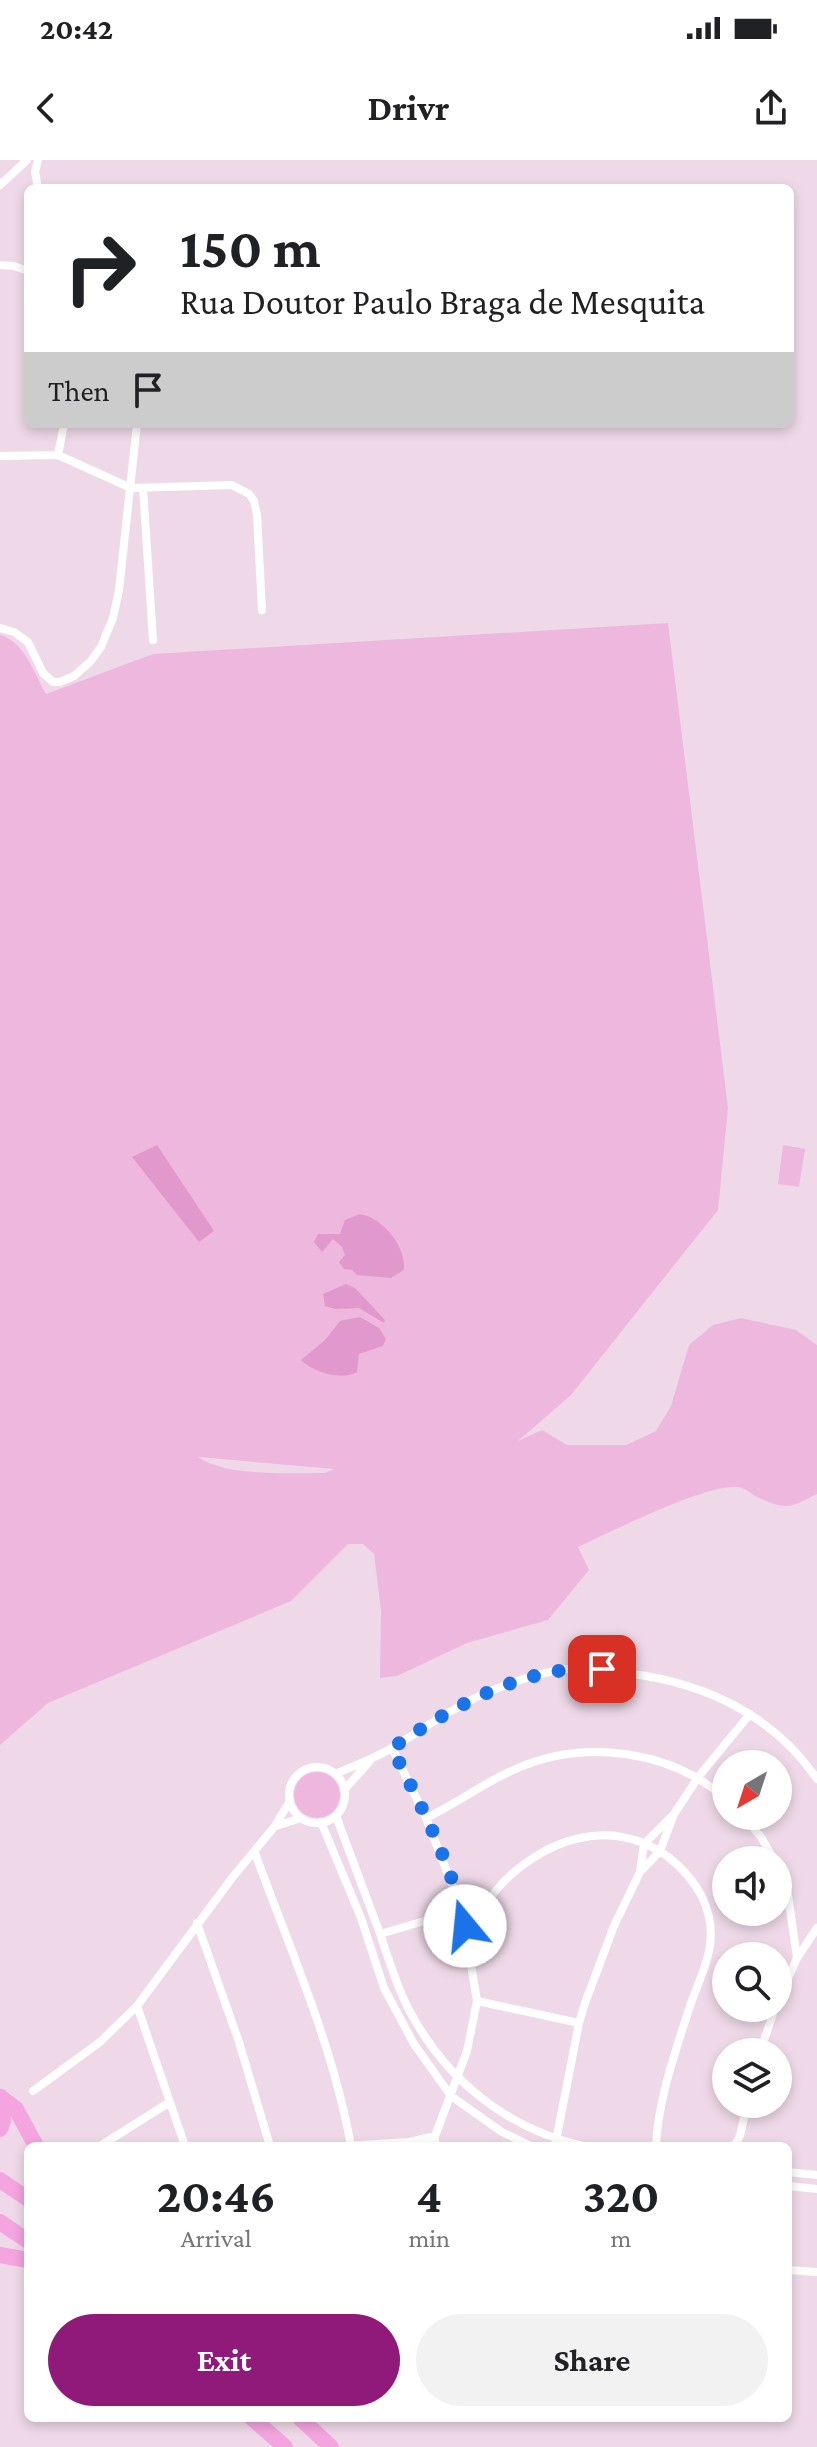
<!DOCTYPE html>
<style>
:root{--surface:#fff;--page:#f2f2f2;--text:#202124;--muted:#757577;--accent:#901a79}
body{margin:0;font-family:"Crimson Pro",serif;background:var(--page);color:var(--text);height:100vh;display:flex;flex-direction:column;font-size:30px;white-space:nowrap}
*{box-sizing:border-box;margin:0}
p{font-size:26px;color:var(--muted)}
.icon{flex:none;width:44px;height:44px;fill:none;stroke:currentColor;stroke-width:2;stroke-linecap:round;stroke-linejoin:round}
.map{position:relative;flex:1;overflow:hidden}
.side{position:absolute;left:24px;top:1982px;width:768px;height:280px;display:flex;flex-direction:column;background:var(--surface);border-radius:12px;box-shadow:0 4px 12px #0003}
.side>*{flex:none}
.banner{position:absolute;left:24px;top:24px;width:770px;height:244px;border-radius:12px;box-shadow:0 4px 12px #0003;background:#fff;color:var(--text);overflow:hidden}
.needle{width:52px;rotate:219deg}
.controls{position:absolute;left:712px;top:1590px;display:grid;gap:16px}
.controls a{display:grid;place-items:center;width:80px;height:80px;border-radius:50%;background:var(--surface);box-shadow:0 4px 12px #0003;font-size:40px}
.pin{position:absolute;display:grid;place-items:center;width:68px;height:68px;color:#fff;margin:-34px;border-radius:16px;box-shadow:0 4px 12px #0006}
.me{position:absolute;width:88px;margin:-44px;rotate:343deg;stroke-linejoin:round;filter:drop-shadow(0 0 6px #0008)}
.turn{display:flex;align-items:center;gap:28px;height:168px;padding:0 24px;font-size:36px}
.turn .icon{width:104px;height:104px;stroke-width:2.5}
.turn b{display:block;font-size:56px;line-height:68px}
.then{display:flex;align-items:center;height:76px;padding:0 24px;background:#0003;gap:16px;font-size:30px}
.eta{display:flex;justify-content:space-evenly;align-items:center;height:136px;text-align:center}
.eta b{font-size:48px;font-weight:700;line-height:56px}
.button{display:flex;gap:16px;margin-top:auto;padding:16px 24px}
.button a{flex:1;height:92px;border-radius:48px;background:var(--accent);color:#fff;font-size:32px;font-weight:700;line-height:92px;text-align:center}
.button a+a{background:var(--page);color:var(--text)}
.status{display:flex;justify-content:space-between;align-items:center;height:56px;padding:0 40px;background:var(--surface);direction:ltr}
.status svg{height:22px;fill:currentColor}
header{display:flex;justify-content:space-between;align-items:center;height:104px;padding:0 24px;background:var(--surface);font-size:36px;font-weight:700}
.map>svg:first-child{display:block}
.green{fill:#eeb8de;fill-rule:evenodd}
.water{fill:#e198cc}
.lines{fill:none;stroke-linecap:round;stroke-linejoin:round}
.minor{stroke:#fff;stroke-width:8}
.motorway{stroke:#f4a4de;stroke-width:16}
.route{stroke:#1a73e8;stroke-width:14;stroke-dasharray:0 25.2}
</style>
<div class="status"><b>20:42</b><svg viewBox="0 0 49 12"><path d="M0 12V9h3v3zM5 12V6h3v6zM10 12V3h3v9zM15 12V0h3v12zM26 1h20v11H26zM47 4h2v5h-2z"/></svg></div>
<header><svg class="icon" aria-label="back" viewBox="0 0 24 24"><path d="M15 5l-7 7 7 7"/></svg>Drivr<svg class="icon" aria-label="share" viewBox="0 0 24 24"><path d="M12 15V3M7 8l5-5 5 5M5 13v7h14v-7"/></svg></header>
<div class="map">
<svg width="817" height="2287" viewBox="0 0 817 2287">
<rect width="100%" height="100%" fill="#efd9e8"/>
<!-- green -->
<path class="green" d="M668 463 728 948 718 1050 571 1235 518 1281 542 1270 567 1285H626L656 1271 671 1246 689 1185 713 1165 741 1158 796 1170 817 1185V1334C788 1349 785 1350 755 1336 751 1333 744 1328 739 1327 707 1323 611 1372 578 1387L589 1410 548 1460 467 1483 397 1516 380 1518 381 1451 374 1394 363 1384H348L291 1441 48 1543 0 1585V475C25 482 34 513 46 534L153 494ZM198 1297H199L334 1309 325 1313C292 1313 226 1317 198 1297Z
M783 985 805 989 799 1027 778 1024Z
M294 1635a23 23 0 1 1 46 0a23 23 0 1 1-46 0Z"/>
<!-- water -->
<path class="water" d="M157 985 214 1071 199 1082 132 997Z
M360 1054C383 1058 406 1086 404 1110L391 1118 357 1115 352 1110 344 1109 339 1102 345 1095 342 1087 333 1079 322 1092 314 1082 318 1074H340L345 1060Z
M346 1124 355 1128 385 1160 384 1163 359 1148 335 1149 325 1146 323 1134Z
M360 1157 379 1168 386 1179 383 1186 359 1194 357 1212C341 1221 313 1212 301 1200L325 1180 340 1161Z"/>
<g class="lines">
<!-- minor -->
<path class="minor" d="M0 25 27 0
M38 28 35 12 38 0
M0 105 14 106 28 111
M58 295 64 264
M0 296 58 295 131 328 232 325 249 334 254 341 257 355 262 450
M143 328 153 480
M0 468 14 472 28 482 43 513 53 522H60L74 516 90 502 101 487 113 458 119 430 137 264
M392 1588 426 1658 462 1750 477 1841 467 1891 435 1976V1986
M289 1635a28 28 0 1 1 56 0a28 28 0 1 1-56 0Z
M335 1614C354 1606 373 1599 390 1589 420 1571 448 1551 479 1536 506 1524 537 1513 566 1509 588 1507 611 1511 633 1514 707 1524 774 1556 817 1619
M344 1630 369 1602
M336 1656C350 1694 365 1733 379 1771 388 1796 395 1822 407 1846 443 1917 505 1969 584 1986
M743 1656 761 1677 774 1700
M426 1658C458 1643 486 1621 518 1608 585 1579 671 1590 726 1639
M321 1662 361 1758 384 1828 414 1884 451 1936 502 1972 531 1986
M276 1666 301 1658
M255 1693C290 1789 333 1885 351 1986
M778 1708 788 1735 797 1798
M640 1712 660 1691 674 1654 699 1616 750 1554
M459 1741 484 1747
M197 1763 239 1882 270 1986
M380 1774 462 1750
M468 1782C476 1765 483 1748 494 1733 513 1708 549 1684 580 1678 610 1671 642 1678 667 1696 697 1719 717 1752 709 1791 705 1811 695 1830 689 1849 675 1893 658 1940 656 1986
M477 1841 579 1863
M778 1842 797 1798 817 1768
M137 1846 185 1986
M760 1892 775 1848
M33 1931 100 1882 137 1846 232 1718 275 1666 290 1641
M100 1986 170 1942
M345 1986 409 1982 435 1976
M555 1986 579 1863 585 1843 614 1766 640 1712 644 1684 674 1654
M734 1986 740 1976 747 1944
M788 2012 817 2015
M788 2026 817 2029
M788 2110 817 2112"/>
<!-- motorway -->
<path class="motorway" d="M0 1937 16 1949 36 1986
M0 1969 3 1961 1 1937
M0 2020 28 2039
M0 2062 28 2081
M0 2095 28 2100
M252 2258 285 2287
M300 2258 331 2287"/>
</g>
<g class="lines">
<!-- route -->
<path class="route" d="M465 1766C452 1704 420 1644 392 1588 443 1553 502 1518 565 1510 577 1508 590 1509 602 1509"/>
</g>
</svg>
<div class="controls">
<a><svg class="needle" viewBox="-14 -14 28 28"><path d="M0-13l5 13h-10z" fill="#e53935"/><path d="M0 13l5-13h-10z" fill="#757577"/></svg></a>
<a><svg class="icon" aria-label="sound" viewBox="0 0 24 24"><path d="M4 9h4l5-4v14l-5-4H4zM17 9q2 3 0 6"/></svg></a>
<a><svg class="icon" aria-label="search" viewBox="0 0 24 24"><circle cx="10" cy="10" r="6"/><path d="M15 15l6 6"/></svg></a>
<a><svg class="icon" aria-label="layers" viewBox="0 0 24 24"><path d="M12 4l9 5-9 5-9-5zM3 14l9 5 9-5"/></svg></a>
</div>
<div class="pin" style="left:602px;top:1509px;background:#d93025"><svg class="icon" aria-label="arrive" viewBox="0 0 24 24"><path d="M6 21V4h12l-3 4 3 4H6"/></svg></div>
<svg class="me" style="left:465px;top:1766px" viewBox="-20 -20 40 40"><circle r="19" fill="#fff"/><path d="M0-13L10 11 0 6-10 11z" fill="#1a73e8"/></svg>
<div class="banner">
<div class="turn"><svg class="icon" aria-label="right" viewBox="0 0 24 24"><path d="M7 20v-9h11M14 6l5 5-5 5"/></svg><div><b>150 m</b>Rua Doutor Paulo Braga de Mesquita</div></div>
<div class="then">Then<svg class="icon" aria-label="arrive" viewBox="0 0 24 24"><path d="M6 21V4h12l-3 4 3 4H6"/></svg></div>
</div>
<section class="side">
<div class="eta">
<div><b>20:46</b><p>Arrival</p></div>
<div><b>4</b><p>min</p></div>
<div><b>320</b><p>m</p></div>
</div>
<div class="button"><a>Exit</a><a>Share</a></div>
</section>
</div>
